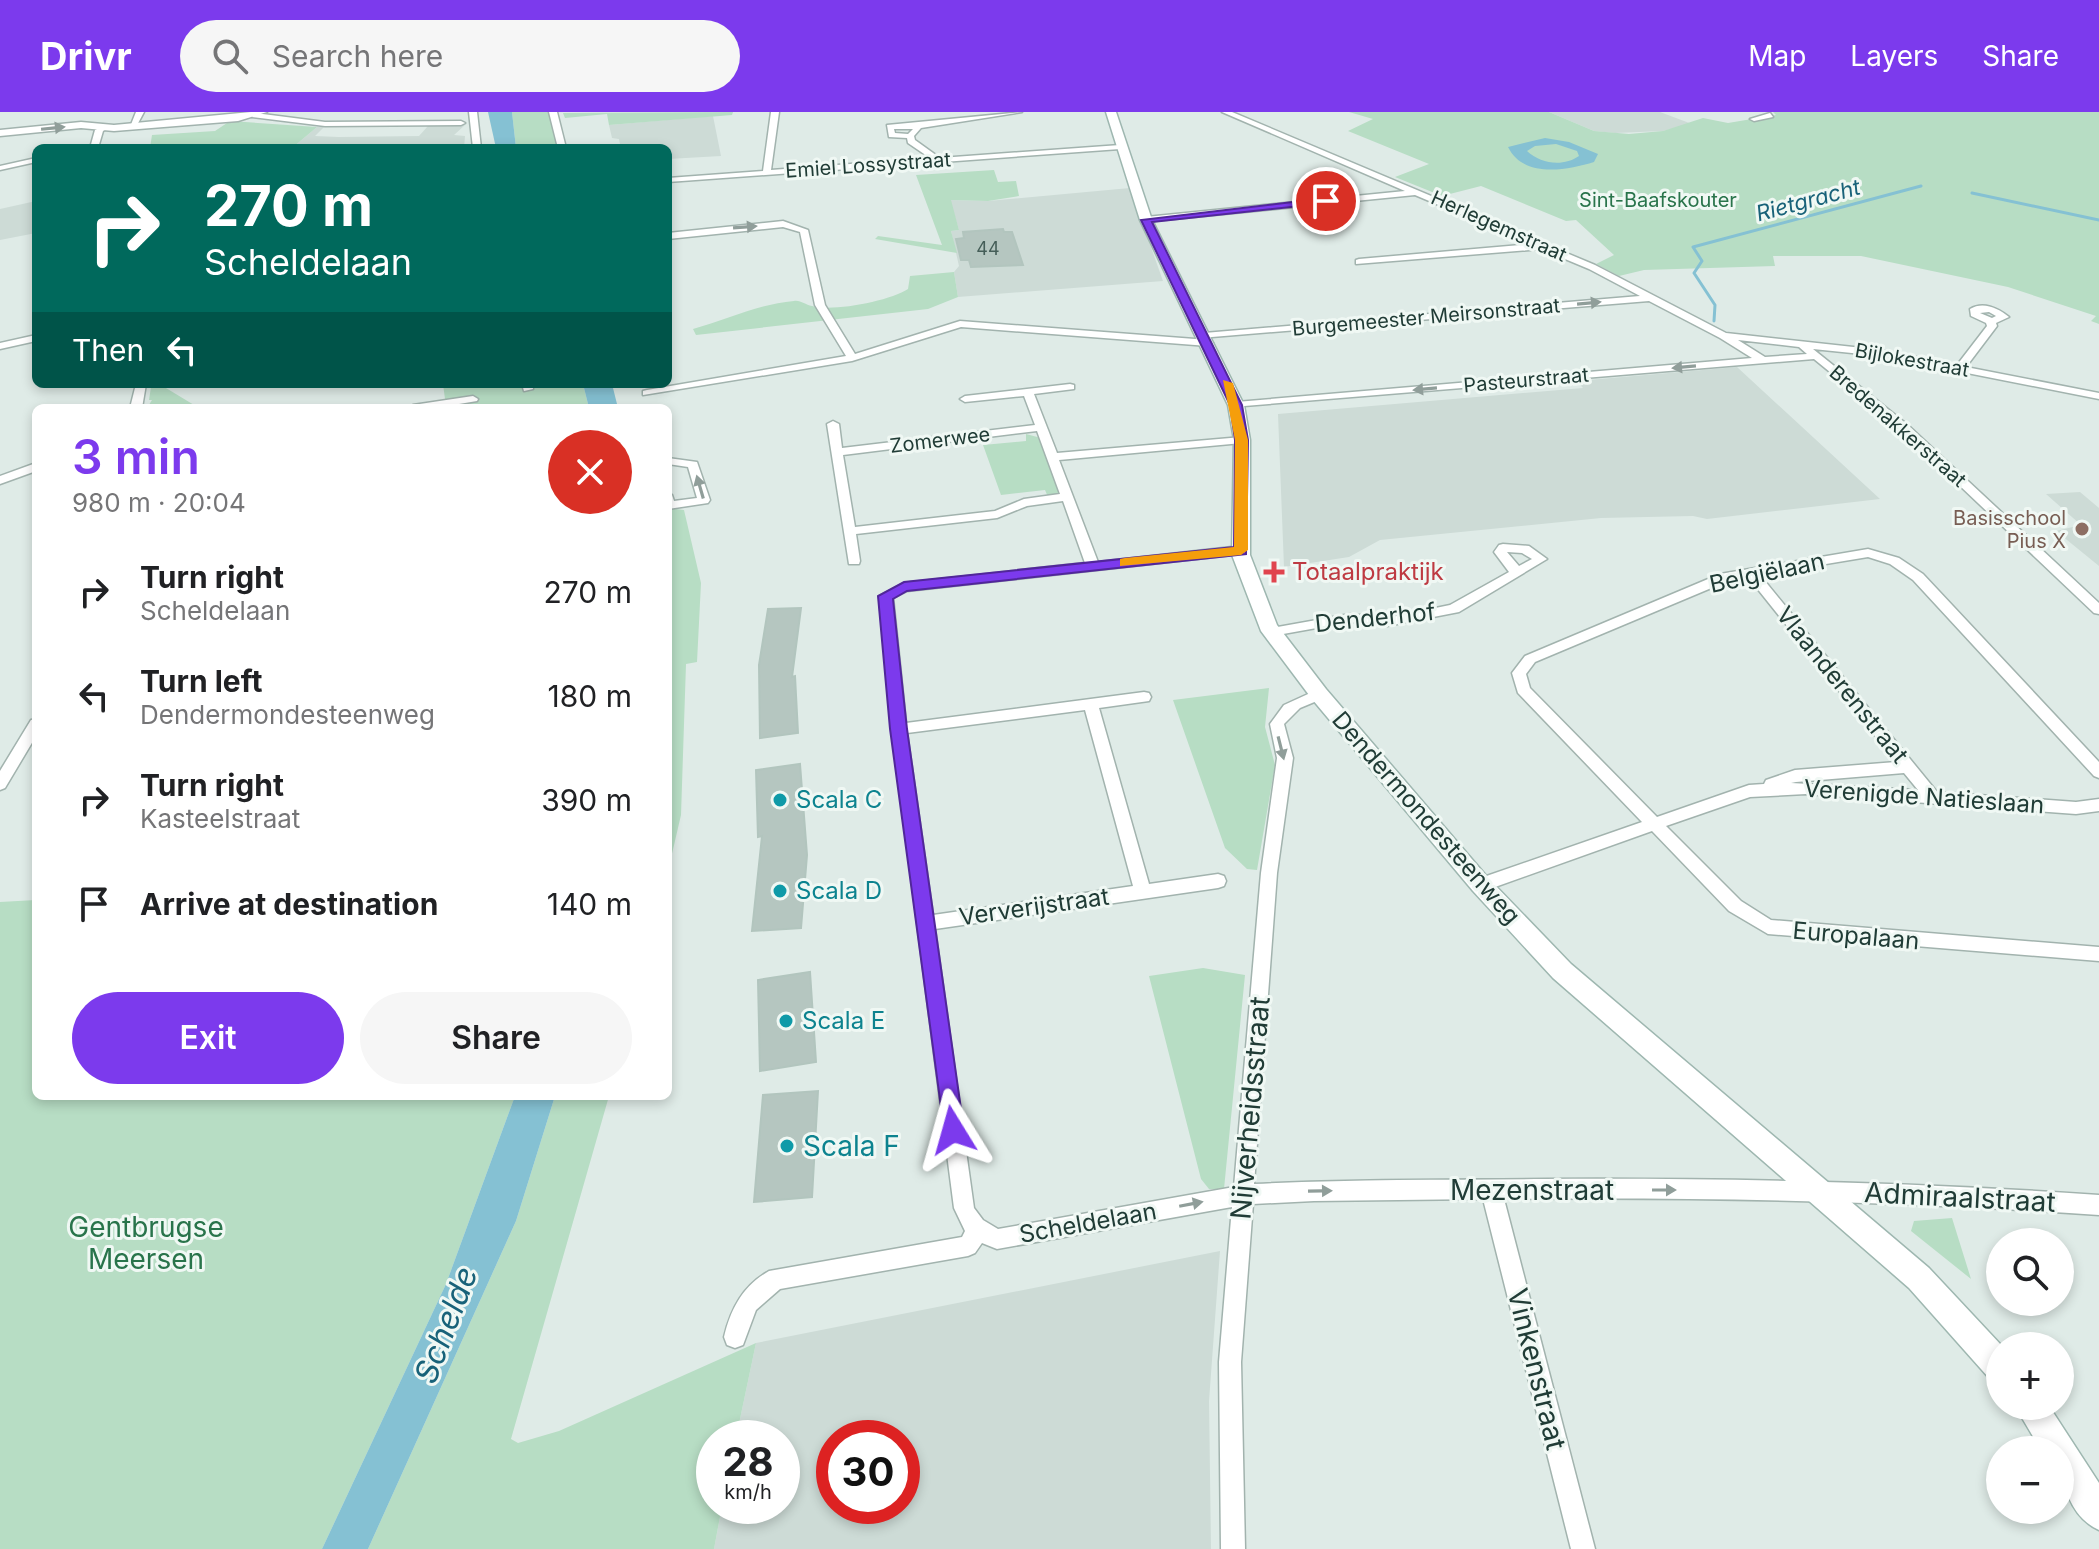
<!DOCTYPE html>
<meta charset="utf-8">
<style>
:root{--surface:#fff;--page:#f6f6f6;--text:#202124;--muted:#757577;--accent:#7c3aed}
body{margin:0;font-family:Inter,sans-serif;background:var(--page);color:var(--text);height:100vh;display:flex;flex-direction:column;font-size:30px;white-space:nowrap}
*{box-sizing:border-box;margin:0}
p{font-size:26px;color:var(--muted)}
.icon{flex:none;width:44px;height:44px;fill:none;stroke:currentColor;stroke-width:2;stroke-linecap:round;stroke-linejoin:round}
.map{position:relative;flex:1;overflow:hidden}
.panel{position:absolute;left:32px;top:292px;width:640px;height:696px;display:flex;flex-direction:column;background:var(--surface);border-radius:12px;box-shadow:0 4px 12px #0003}
.panel>*{flex:none}
.banner{position:absolute;left:32px;top:32px;width:640px;height:244px;border-radius:12px;box-shadow:0 4px 12px #0003;background:#00695c;color:#fff;overflow:hidden}
.controls{position:absolute;left:1986px;top:1116px;display:grid;gap:16px}
.controls a{display:grid;place-items:center;width:88px;height:88px;border-radius:50%;background:var(--surface);box-shadow:0 4px 12px #0003;font-size:40px}
.speed{position:absolute;left:696px;top:1308px;display:flex;gap:16px;font-size:40px;font-weight:700;text-align:center}
.speed>*{display:grid;place-content:center;width:104px;height:104px;border-radius:50%;background:var(--surface);box-shadow:0 4px 12px #0003;line-height:1}
.speed small{font-size:20px;font-weight:400}
.speed .limit{border:12px solid #d22;background:#fff;color:#111}
.pin{position:absolute;display:grid;place-items:center;width:68px;height:68px;color:#fff;margin:-34px;border:4px solid #fff;border-radius:50%;box-shadow:0 2px 8px #0007}
.me{position:absolute;width:88px;margin:-44px;rotate:352deg;stroke-linejoin:round;filter:drop-shadow(0 0 6px #0008)}
.turn{display:flex;align-items:center;gap:28px;height:168px;padding:0 40px;font-size:36px}
.turn .icon{width:104px;height:104px;stroke-width:2.5}
.turn b{display:block;font-size:56px;line-height:68px}
.then{display:flex;align-items:center;height:76px;padding:0 40px;background:#0003;gap:16px;font-size:30px}
.round{display:grid;place-items:center;flex:none;width:84px;height:84px;border-radius:42px;background:var(--page)}
.headline{display:flex;align-items:center;justify-content:space-between;height:136px;padding:0 40px}
h1{font-size:48px;font-weight:600;line-height:60px;color:var(--accent)}
.primary-button{display:flex;gap:16px;margin-top:auto;padding:16px 40px}
.primary-button a{flex:1;height:92px;border-radius:48px;background:var(--accent);color:#fff;font-size:32px;font-weight:600;line-height:92px;text-align:center}
.primary-button a+a{background:var(--page);color:var(--text)}
ul{padding:0;list-style:none}
li{display:flex;align-items:center;gap:24px;height:104px;padding:0 40px}
li div{flex:1}
li b{display:block;font-size:30px}
li em{font-style:normal}
header{display:flex;align-items:center;gap:48px;box-sizing:border-box;height:112px;padding:0 40px;background:var(--accent);color:#fff}
header strong{font-size:38px}
nav{display:flex;gap:44px;margin-inline-start:auto;font-size:28px}
.search{width:560px;height:72px;background:var(--page);display:flex;align-items:center;gap:20px;box-sizing:border-box;padding:0 28px;border-radius:44px;color:var(--muted);font-size:30px}
.map>svg:first-child{display:block}
.built{fill:#cddbd6;fill-rule:evenodd}
.green{fill:#b7ddc4}
.water{fill:#85c1d3;fill-rule:evenodd}
.lines{fill:none;stroke-linecap:round;stroke-linejoin:round}
.stream{stroke:#85c1d3;stroke-width:3}
.building{fill:#b5c6c0;stroke:#b2c5be;stroke-width:2}
.minor-casing{stroke:#a2b3ae;stroke-width:3}
.tertiary-casing{stroke:#a2b3ae;stroke-width:3}
.secondary-casing{stroke:#9eb7b0;stroke-width:3}
.minor{fill:#fff;fill-rule:evenodd}
.tertiary{fill:#fff;fill-rule:evenodd}
.secondary{fill:#fff;fill-rule:evenodd}
.oneway{fill:#909e9a}
.route{fill:#7c3aed;stroke:#51269a;stroke-width:2}
.slow{fill:#f59e0b}
.education-dot{fill:#8d6e63;stroke:#f0f8f4;stroke-width:3}
.health-dot{fill:#e0444e;stroke:#f0f8f4;stroke-width:3}
.culture-dot{fill:#0f9aa8;stroke:#f0f8f4;stroke-width:3}
.labels{text-anchor:middle;stroke-width:6;stroke-linejoin:round;paint-order:stroke}
.far-number-label{font-size:18px;fill:#455e58}
.far-street-label{font-size:20px;fill:#203c36;stroke:#f0f8f4}
.far-park-label{font-size:20px;fill:#29744b;stroke:#f0f8f4}
.far-education-label{font-size:20px;fill:#785e54;stroke:#f0f8f4;text-anchor:end}
.far-water-label{font-size:22px;font-style:italic;fill:#186279;stroke:#f0f8f4}
.health-label{font-size:24px;fill:#be3a42;stroke:#f0f8f4;text-anchor:start}
.street-label{font-size:24px;fill:#203c36;stroke:#f0f8f4}
.culture-label{font-size:24px;fill:#0d838f;stroke:#f0f8f4;text-anchor:start}
.near-street-label{font-size:28px;fill:#203c36;stroke:#f0f8f4}
.near-culture-label{font-size:28px;fill:#0d838f;stroke:#f0f8f4;text-anchor:start}
.near-park-label{font-size:28px;fill:#29744b;stroke:#f0f8f4}
.near-water-label{font-size:32px;font-style:italic;fill:#186279;stroke:#f0f8f4}
</style>
<header>
<strong>Drivr</strong>
<div class="search"><svg class="icon" aria-label="search" viewBox="0 0 24 24"><circle cx="10" cy="10" r="6"/><path d="M15 15l6 6"/></svg>Search here</div>
<nav><a>Map</a><a>Layers</a><a>Share</a></nav>
</header>
<div class="map">
<svg width="2099" height="1437" viewBox="0 0 2099 1437">
<rect width="100%" height="100%" fill="#dfebe7"/>
<!-- built -->
<path class="built" d="M1549 0H1660L1692 12 1663 19 1615 21 1594 19Z
M713 4 721 44 668 47V36H582L620 32 619 27 612 26 609 13Z
M465 13 454 23 465 24 464 36H292L317 15H324L315 24 339 25 419 24 428 14Z
M1130 76 1163 169 958 185 954 160 959 154 951 119 959 118 950 88 988 89Z
M36 89V121L0 128V97Z
M1737 255 1880 387 1707 407 1693 404 1601 406 1380 428 1349 445 1284 455 1278 302 1583 276 1577 269Z
M2080 380 2099 396V454L2056 419 2081 413 2046 382Z
M1220 1139 1209 1289 1211 1437H714L722 1394H782V1326H736L756 1231ZM834 1326H902V1394H834Z"/>
<!-- green -->
<path class="green" d="M512 0H549L557 36H516Z
M733 0 732 3 609 13 607 2 565 6 563 1Z
M1349 0H1549L1594 19 1629 22 1663 19 1703 6 1728 11 1776 3 1773 0H2099V212L2091 209 2096 204 2008 175 1861 144H1773L1775 154 1644 158 1619 164 1596 152 1614 143 1576 108 1566 109 1481 74 1442 84 1395 65 1429 52 1348 19 1373 7Z
M230 9 317 15 292 36H150L152 23 215 19Z
M994 58 998 70 1016 69 1019 84 988 89 951 88 959 118 951 119 957 141 875 127 878 124 942 133 916 63Z
M954 160 958 185 928 197 696 223 693 217C727 208 758 192 794 189 801 188 805 193 812 194 833 200 890 189 908 177L910 164Z
M443 272H522L537 276V272H583L589 296H442L445 287Z
M161 273 199 296H147L152 288H149L151 275Z
M1026 322 1041 326 1059 382 1048 385 1045 378 1001 383 983 333 1026 329Z
M668 396 684 398 701 471 697 550 686 552 681 703 668 759Z
M1269 576 1265 615 1275 653 1257 758 1247 757 1225 736 1173 588Z
M36 788V984H515L446 1172 322 1437H0V790Z
M1203 856 1245 863 1224 1077H1209L1201 1067 1149 864Z
M555 984H609L511 1327 518 1331 559 1319 756 1231 736 1326H714V1394H722L714 1437H368L516 1109Z
M1952 1106 1971 1167 1911 1119 1914 1109Z"/>
<!-- water -->
<path class="water" d="M488 0H512L516 36H496Z
M1545 26 1569 30 1598 42 1594 50C1567 58 1524 67 1508 35ZM1556 32 1577 39 1579 44C1563 55 1541 52 1527 39L1535 34Z
M583 272H612L618 296H589Z
M515 984H555L516 1109 368 1437H322L446 1172Z"/>
<g class="lines">
<!-- stream -->
<path class="stream" d="M1972 81 2099 108
M1714 209 1715 193 1694 161 1702 149 1693 135 1921 74"/>
</g>
<!-- building -->
<path class="building" d="M1003 117 1004 120H1012L1023 153 971 155 969 148H961L956 127 964 126 963 120Z
M801 496 792 565 795 564 798 621 760 626 759 553 768 497Z
M800 652 807 743 801 816 752 819 762 724 758 725 756 658Z
M810 860 816 950 760 959 758 868Z
M818 979 812 1085 754 1090 763 983Z"/>
<g class="lines">
<defs>
<path id="minor" d="M136 0H144L136 15H130Z
M469 0H477L481 36H473Z
M549 0H557L566 36H558Z
M771 0H779L771 58 930 46 908 31 907 26 889 25 887 13 1022 0 921 16 914 24 915 28 940 46 1120 33 1124 35 1120 37 668 70V66L763 59ZM894 17H913L908 22 895 21Z
M1222 0H1232L1595 153 1726 221 1881 238 1957 253 1987 214 1986 211 1971 204 1970 197C1983 189 1998 196 2009 205L1996 211 1997 214 1966 255 2099 281V287L1881 244 1813 237 1909 314 2099 491V502L2094 501 1901 318 1814 247 1232 295 1231 293 1236 290 1752 246 1720 226 1649 189 1200 226 1199 224 1204 221 1640 184 1589 157 1541 137 1356 152V148L1359 147 1531 132 1415 83 1143 110V106L1146 105 1405 79ZM1989 200 1996 204 1992 206 1980 201ZM1738 228 1799 235 1807 242 1765 245Z
M255 1 325 10 461 9 465 11 461 13 325 14 252 5Z
M1770 1 1773 5 1754 9 1750 7Z
M106 13 110 15 103 19 98 36H90L95 18Z
M36 46V50L0 58V54Z
M783 109 808 118 825 193 855 242 960 209 1208 228 1213 231 1208 234 961 215 852 249 643 283V279L647 278 846 244 815 193 800 120 783 115 668 127V121Z
M36 223V229L0 237V231Z
M136 272H146L142 296H130Z
M522 272H532L533 277 524 279Z
M1070 272 1074 273V277L1034 282 1057 341 1242 325 1248 328 1242 331 1059 348 1098 450 1241 434 1247 438 1241 442 907 479 893 486 906 611 1144 580 1149 581 1151 585 1149 589 1099 596 1149 772 1218 762 1224 764 1226 769 1224 774 1218 776 935 817 974 1096 983 1108 998 1117 1234 1075 1261 761 1277 646 1270 612 1284 593 1319 577 1326 582 1324 586 1300 596 1284 612 1293 646 1277 761 1254 1072C1351 1067 1449 1068 1546 1067 1731 1066 1915 1070 2099 1083V1103C1901 1089 1702 1085 1504 1087L1595 1437H1571L1483 1087 1314 1089 1253 1092 1241 1250 1245 1437H1221L1219 1250 1232 1095 997 1137 982 1131 975 1141 968 1144 780 1177 756 1198 743 1233 735 1236 727 1233 724 1225C731 1196 743 1174 769 1159L962 1125 965 1119 954 1096 892 617 879 484 904 471 1085 451 1063 389 1027 394 997 406 856 422 860 449 859 452H849L827 312 833 309 839 312 842 336 1035 313 1024 284 965 290 960 287 965 284ZM1037 319 1060 382 1024 387 995 399 855 415 843 343ZM1085 598 1133 774 933 803 907 621Z
M473 284 478 287 477 289 435 296H407L413 293Z
M668 346 697 350 710 388 708 391 668 397V382L672 383 674 389 697 386 688 355 668 352Z
M36 351V359L0 372V364Z
M1503 432 1529 434 1547 447 1459 500 1387 514 1350 510 1272 524 1265 520 1272 516 1350 502 1387 506 1450 493 1509 460 1494 440 1499 433ZM1507 440 1522 441 1532 447 1519 454Z
M1868 437 1899 446 1923 462 2099 650V666L2094 664 1913 468 1890 452 1868 445 1760 463 1937 680 2076 690 2099 687V699L2076 702 1806 682 1750 685 1666 714 1741 789 1771 808 2099 835V849L1768 822 1729 799 1652 719 1481 780 1475 778 1473 773 1475 768 1642 710 1518 581 1512 561 1525 544 1720 462ZM1748 465 1896 650 1795 658 1766 668 1764 672 1749 673 1657 705 1530 576 1526 562 1535 550 1728 469ZM1904 661 1918 678 1791 671 1796 670Z
M36 607V624L5 676 0 678V659L31 608Z"/>
<path id="tertiary" d="M251 0H267L238 9 114 19 81 16 0 24V18L81 10 114 13Z"/>
<path id="secondary" d="M1106 0H1116L1152 108 1244 293 1250 328V443L1277 513 1326 577 1489 767 1571 852 1929 1156 2002 1234 2000 1270 1989 1266 1909 1176 1553 866 1473 779 1312 587 1261 519 1232 443 1234 328 1228 293 1140 108Z
M2015 1294H2049L2099 1371V1418C2069 1405 2060 1367 2060 1338H2041Z"/>
</defs>
<!-- minor casing -->
<use href="#minor" class="minor-casing"/>
<!-- tertiary casing -->
<use href="#tertiary" class="tertiary-casing"/>
<!-- secondary casing -->
<use href="#secondary" class="secondary-casing"/>
<!-- minor -->
<use href="#minor" class="minor"/>
<!-- tertiary -->
<use href="#tertiary" class="tertiary"/>
<!-- secondary -->
<use href="#secondary" class="secondary"/>
</g>
<!-- one-way arrows -->
<defs><path id="oneway-solid" d="M-6-.8H1V-3.2L6.5 0L1 3.2V.8H-6Z" transform="scale(2)"/></defs>
<g class="oneway">
<use href="#oneway-solid" transform="translate(53 16) rotate(-6)"/>
<use href="#oneway-solid" transform="translate(745 115) rotate(-4)"/>
<use href="#oneway-solid" transform="translate(1589 191) rotate(-5)"/>
<use href="#oneway-solid" transform="translate(1684 255) rotate(175)"/>
<use href="#oneway-solid" transform="translate(1425 277) rotate(175)"/>
<use href="#oneway-solid" transform="translate(700 375) rotate(-106)"/>
<use href="#oneway-solid" transform="translate(1281 636) rotate(76)"/>
<use href="#oneway-solid" transform="translate(1664 1078)"/>
<use href="#oneway-solid" transform="translate(1320 1079) rotate(-1)"/>
<use href="#oneway-solid" transform="translate(1191 1092) rotate(-11)"/>
</g>
<!-- route -->
<path class="route" d="M1326 86 1329 91 1152 110 1242 293 1248 328 1246 442 907 479 893 487 907 617 964 1018 961 1025 953 1028 945 1025 890 617 878 484 904 470 1234 435 1235 328 1230 293 1141 108Z"/>
<!-- slow -->
<path class="slow" d="M1223 268 1233 271 1248 328V438L1241 443 1120 454V447L1125 446 1234 435 1235 328Z"/>
<!-- markers -->
<circle class="education-dot" cx="2082" cy="417" r="8"/>
<path class="health-dot" d="M1270 448h8v8h8v8h-8v8h-8v-8h-8v-8h8z"/>
<g class="culture-dot">
<circle cx="780" cy="688" r="8"/>
<circle cx="780" cy="779" r="8"/>
<circle cx="786" cy="909" r="8"/>
<circle cx="787" cy="1034" r="8"/>
</g>
<g class="labels">
<!-- far-number labels -->
<g class="far-number-label">
<text x="988" y="143">44</text>
</g>
<!-- far-street labels -->
<g class="far-street-label">
<text transform="translate(868 53) rotate(-4)" y="7">Emiel Lossystraat</text>
<text transform="translate(1499 114) rotate(24)" y="7">Herlegemstraat</text>
<text transform="translate(1426 205) rotate(-5)" y="7">Burgemeester Meirsonstraat</text>
<text transform="translate(1912 248) rotate(10)" y="7">Bijlokestraat</text>
<text transform="translate(1526 268) rotate(-5)" y="7">Pasteurstraat</text>
<text transform="translate(1898 314) rotate(41)" y="7">Bredenakkerstraat</text>
<text transform="translate(940 328) rotate(-7)" y="7">Zomerwee</text>
</g>
<!-- far-park labels -->
<g class="far-park-label">
<text x="1658" y="95">Sint-Baafskouter</text>
</g>
<!-- far-education labels -->
<g class="far-education-label">
<text x="2066" y="413">Basisschool<tspan x="2066" dy="23">Pius X</tspan></text>
</g>
<!-- far-water labels -->
<g class="far-water-label">
<text transform="translate(1808 88) rotate(-15)" y="8">Rietgracht</text>
</g>
<!-- health labels -->
<g class="health-label">
<text x="1292" y="468">Totaalpraktijk</text>
</g>
<!-- street labels -->
<g class="street-label">
<text transform="translate(1767 461) rotate(-12)" y="8">Belgiëlaan</text>
<text transform="translate(1375 506) rotate(-6)" y="8">Denderhof</text>
<text transform="translate(1842 573) rotate(51)" y="8">Vlaanderenstraat</text>
<text transform="translate(1924 685) rotate(4)" y="8">Verenigde Natieslaan</text>
<text transform="translate(1426 706) rotate(49)" y="8">Dendermondesteenweg</text>
<text transform="translate(1034 795) rotate(-8)" y="8">Ververijstraat</text>
<text transform="translate(1856 824) rotate(5)" y="8">Europalaan</text>
<text transform="translate(1088 1111) rotate(-10)" y="8">Scheldelaan</text>
</g>
<!-- culture labels -->
<g class="culture-label">
<text x="796" y="696">Scala C</text>
<text x="796" y="787">Scala D</text>
<text x="802" y="917">Scala E</text>
</g>
<!-- near-street labels -->
<g class="near-street-label">
<text transform="translate(1250 996) rotate(-85)" y="10">Nijverheidsstraat</text>
<text x="1532" y="1088">Mezenstraat</text>
<text transform="translate(1960 1085) rotate(3)" y="10">Admiraalstraat</text>
<text transform="translate(1537 1257) rotate(76)" y="10">Vinkenstraat</text>
</g>
<!-- near-culture labels -->
<g class="near-culture-label">
<text x="803" y="1044">Scala F</text>
</g>
<!-- near-park labels -->
<g class="near-park-label">
<text x="146" y="1125">Gentbrugse<tspan x="146" dy="32">Meersen</tspan></text>
</g>
<!-- near-water labels -->
<g class="near-water-label">
<text transform="translate(446 1213) rotate(-69)" y="11">Schelde</text>
</g>
</g>
</svg>
<div class="controls">
<a><svg class="icon" aria-label="search" viewBox="0 0 24 24"><circle cx="10" cy="10" r="6"/><path d="M15 15l6 6"/></svg></a>
<a>+</a>
<a>−</a>
</div>
<div class="speed"><div>28<small>km/h</small></div><div class="limit">30</div></div>
<div class="pin" style="left:1326px;top:89px;background:#d93025"><svg class="icon" aria-label="arrive" viewBox="0 0 24 24"><path d="M6 21V4h12l-3 4 3 4H6"/></svg></div>
<svg class="me" style="left:953px;top:1018px" viewBox="-20 -20 40 40"><path d="M0-17L14 15 0 8-14 15z" fill="#7c3aed" stroke="#fff" stroke-width="4"/></svg>
<div class="banner">
<div class="turn"><svg class="icon" aria-label="right" viewBox="0 0 24 24"><path d="M7 20v-9h11M14 6l5 5-5 5"/></svg><div><b>270 m</b>Scheldelaan</div></div>
<div class="then">Then<svg class="icon" aria-label="left" viewBox="0 0 24 24"><path d="M17 20v-9H6M10 6l-5 5 5 5"/></svg></div>
</div>
<section class="panel">
<div class="headline"><div><h1>3 min</h1><p>980 m · 20:04</p></div><a class="round" style="background:#d93025;color:#fff"><svg class="icon" aria-label="close" viewBox="0 0 24 24"><path d="M6 6l12 12M18 6L6 18"/></svg></a></div>
<ul>
<li><svg class="icon" aria-label="right" viewBox="0 0 24 24"><path d="M7 20v-9h11M14 6l5 5-5 5"/></svg><div><b>Turn right</b><p>Scheldelaan</p></div><em>270 m</em></li>
<li><svg class="icon" aria-label="left" viewBox="0 0 24 24"><path d="M17 20v-9H6M10 6l-5 5 5 5"/></svg><div><b>Turn left</b><p>Dendermondesteenweg</p></div><em>180 m</em></li>
<li><svg class="icon" aria-label="right" viewBox="0 0 24 24"><path d="M7 20v-9h11M14 6l5 5-5 5"/></svg><div><b>Turn right</b><p>Kasteelstraat</p></div><em>390 m</em></li>
<li><svg class="icon" aria-label="arrive" viewBox="0 0 24 24"><path d="M6 21V4h12l-3 4 3 4H6"/></svg><div><b>Arrive at destination</b></div><em>140 m</em></li>
</ul>
<div class="primary-button"><a>Exit</a><a>Share</a></div>
</section>
</div>
